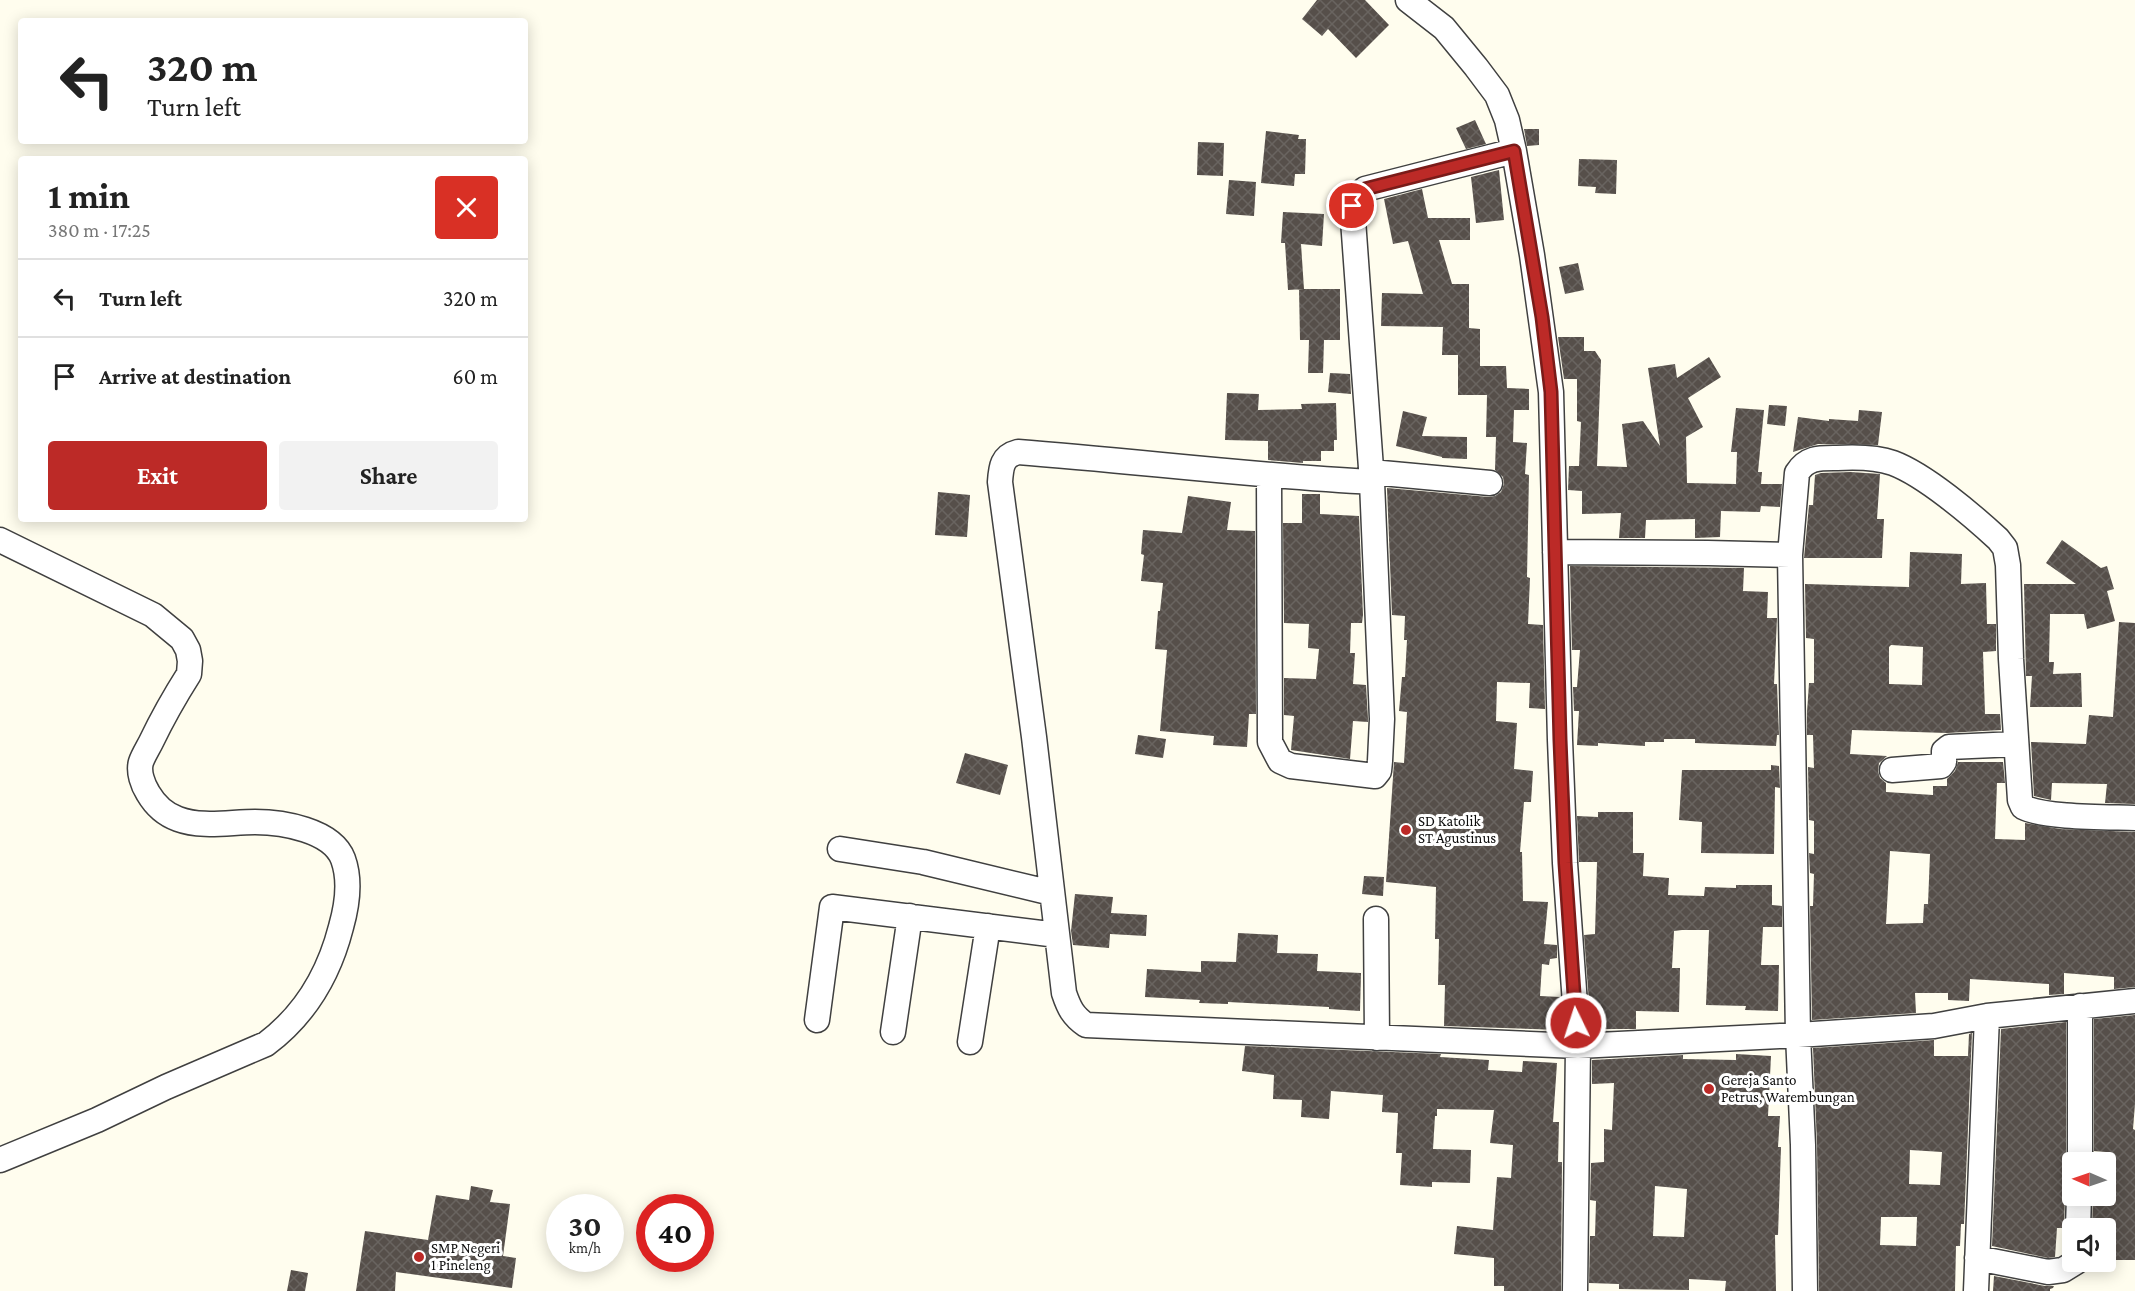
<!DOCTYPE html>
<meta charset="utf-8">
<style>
:root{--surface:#fff;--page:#f2f2f2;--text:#222;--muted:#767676;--line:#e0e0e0;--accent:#bc2a27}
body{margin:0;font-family:"Crimson Pro",serif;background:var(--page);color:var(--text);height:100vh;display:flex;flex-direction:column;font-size:22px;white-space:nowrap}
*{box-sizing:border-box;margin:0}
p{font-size:20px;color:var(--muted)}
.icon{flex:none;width:33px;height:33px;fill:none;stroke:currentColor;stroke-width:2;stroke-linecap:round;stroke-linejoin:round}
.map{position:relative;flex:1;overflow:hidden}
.side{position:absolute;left:18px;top:156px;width:510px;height:366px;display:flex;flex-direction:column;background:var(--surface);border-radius:6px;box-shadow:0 3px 15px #0003}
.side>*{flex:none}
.banner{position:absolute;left:18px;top:18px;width:510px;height:126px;border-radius:6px;box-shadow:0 3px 15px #0003;background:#fff;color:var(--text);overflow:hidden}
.needle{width:39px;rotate:272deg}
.tools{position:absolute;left:2062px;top:1152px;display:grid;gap:12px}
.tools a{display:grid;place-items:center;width:54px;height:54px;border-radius:6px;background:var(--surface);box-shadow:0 3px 15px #0003;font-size:30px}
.speed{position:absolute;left:546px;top:1194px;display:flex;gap:12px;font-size:30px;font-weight:700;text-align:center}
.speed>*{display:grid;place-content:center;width:78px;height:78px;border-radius:50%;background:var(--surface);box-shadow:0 3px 15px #0003;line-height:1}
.speed small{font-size:15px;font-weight:400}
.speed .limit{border:9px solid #d22;background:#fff;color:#111}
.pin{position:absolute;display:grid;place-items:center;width:51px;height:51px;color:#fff;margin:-26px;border:3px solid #fff;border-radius:50%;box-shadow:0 2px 6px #0007}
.me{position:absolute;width:66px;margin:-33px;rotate:356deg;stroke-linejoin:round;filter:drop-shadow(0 0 4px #0008)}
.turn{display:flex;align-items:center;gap:21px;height:126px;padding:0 30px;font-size:27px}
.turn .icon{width:78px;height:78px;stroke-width:2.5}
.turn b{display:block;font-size:42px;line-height:51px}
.round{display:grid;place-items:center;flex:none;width:63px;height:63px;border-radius:6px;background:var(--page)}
.head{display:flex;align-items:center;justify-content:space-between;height:102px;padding:0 30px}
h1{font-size:36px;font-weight:700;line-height:45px}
.cta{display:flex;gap:12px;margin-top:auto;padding:12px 30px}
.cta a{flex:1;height:69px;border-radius:6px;background:var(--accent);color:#fff;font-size:24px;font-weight:700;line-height:69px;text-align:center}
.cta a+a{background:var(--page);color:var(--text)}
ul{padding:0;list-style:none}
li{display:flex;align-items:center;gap:18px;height:78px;padding:0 30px;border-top:2px solid var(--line)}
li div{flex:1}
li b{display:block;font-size:22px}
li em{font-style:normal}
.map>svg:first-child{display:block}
.building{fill:url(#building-cross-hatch);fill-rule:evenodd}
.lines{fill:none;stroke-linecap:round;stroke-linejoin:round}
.minor-casing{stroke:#404040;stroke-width:27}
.minor{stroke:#fff;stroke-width:24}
.route-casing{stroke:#7a1b19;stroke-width:15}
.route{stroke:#bc2a27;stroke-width:10}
.poi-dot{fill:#bc2a27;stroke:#fff;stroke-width:2}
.labels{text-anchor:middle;stroke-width:6;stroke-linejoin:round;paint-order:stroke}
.poi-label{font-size:15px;fill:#0d0d0d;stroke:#fff;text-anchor:start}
</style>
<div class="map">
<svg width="2135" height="1291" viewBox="0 0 2135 1291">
<defs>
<pattern id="building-cross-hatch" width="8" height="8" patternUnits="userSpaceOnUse" patternTransform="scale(1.5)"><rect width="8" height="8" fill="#564f4a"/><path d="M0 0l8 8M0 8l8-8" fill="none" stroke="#696460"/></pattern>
</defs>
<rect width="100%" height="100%" fill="#fffdee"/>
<!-- building -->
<path class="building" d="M1317 0H1365L1389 25 1356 58 1328 29 1322 36 1302 19Z
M1475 120 1486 144 1466 149 1456 128Z
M1524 129H1539V145L1527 146Z
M1266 131 1299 135 1298 139H1306L1305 174H1295L1294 186 1261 183Z
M1198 142 1224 143 1223 176 1197 175Z
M1579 159 1617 160 1616 194 1595 193 1596 187 1578 186Z
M1499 170 1504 220 1476 223 1471 177Z
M1229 180 1256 182 1254 216 1226 214Z
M1422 189 1428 218H1470V240H1439L1452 284H1469V328L1480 329V366H1506L1507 388 1529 389V410H1514L1513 442 1527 443 1525 474 1529 475 1527 577 1530 578 1528 624 1543 625 1545 709 1529 708 1530 683 1497 682 1496 721 1517 723 1514 769 1533 771 1531 802H1524L1520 852H1522L1523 901 1548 902 1544 944 1557 945V958L1550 959 1549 965 1542 964 1540 996 1560 997 1563 1030 1444 1026 1445 985H1438L1439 939H1435L1436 887 1386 882 1394 762 1404 763 1407 712 1399 711 1402 677H1405L1407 640H1404L1405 616 1392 615 1387 488 1489 497 1495 496 1501 492 1504 484 1503 477 1495 470 1496 437H1486L1487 395H1458V355H1442L1443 327 1381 326 1382 293 1423 294 1408 241 1393 244 1384 199Z
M1283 212 1324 214 1322 246 1301 244 1304 289 1288 290 1285 243H1281Z
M1578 263 1584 290 1565 294 1559 267Z
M1299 289H1340V340H1324L1323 373H1308L1309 340H1300Z
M1558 337H1584V351H1595L1601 360 1597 466 1627 467 1622 424 1643 421 1660 446 1648 368 1675 364 1677 378 1709 357 1721 377 1688 398 1703 427 1686 437 1687 483 1736 484 1737 452H1731L1736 408 1764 410 1758 472H1762L1761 484H1782L1780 507 1761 506 1760 512 1721 511 1720 537 1695 538V519L1646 520 1645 538H1619L1621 513 1582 514V491L1568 490 1569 466H1579L1581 422 1577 421V379H1564Z
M1330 373 1350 374 1351 394 1328 392Z
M1227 393 1259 394 1258 410 1302 409 1301 404 1336 403 1337 440H1334V451H1321V461H1303V463L1268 460V441L1225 440Z
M1769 405 1787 406 1785 426 1767 424Z
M1859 410 1882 412 1878 445 1818 444 1793 452 1798 417 1829 421V419L1858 421Z
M1403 411 1427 417 1422 436 1467 437V459L1442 458V457L1396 446Z
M1851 472 1880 474 1877 519H1884L1882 558H1804L1809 505H1813L1815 475 1821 473Z
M938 492 970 495 967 537 935 535Z
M1302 494H1320V514L1359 516 1363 615 1362 623H1351L1350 653H1355L1353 684 1366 685 1368 719V722L1353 721 1350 759 1291 750 1294 716 1284 715V678L1316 679 1319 649 1308 648 1309 624 1284 623 1283 523H1302Z
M1188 496 1231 502 1227 530 1255 531 1256 714H1249L1247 747 1213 745 1214 736 1160 731 1167 650 1155 649 1158 611H1160L1163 583 1141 581 1144 555 1141 554 1143 530 1182 533Z
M2062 540 2101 568 2107 566 2114 589 2107 591 2115 621 2087 629 2084 614H2050L2049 662H2054L2053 674 2081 673 2082 707H2030L2032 676H2026L2024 584H2076L2046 563Z
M1910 552 1962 554 1961 584 1986 583 1987 624H1996V651L1983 652 1985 714H2000L2001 730 1947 733 1852 730 1850 754 1887 756 1879 763 1878 771 1880 778 1886 783V792L1933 795V786H1947V779L1955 771 1958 762H2003L2005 783H1997L1995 839 2025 840V823L2060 829 2135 832V987L2114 989V977L2064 973V994L2049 995V984L1970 979 1969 1001 1948 1000V993H1915L1916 1013 1812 1020 1810 906H1813L1814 874 1810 873 1809 853 1814 854V821L1809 820 1808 767 1814 768 1813 735H1807V712L1809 683H1814V639L1806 638 1805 584 1909 587ZM1891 645 1923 647 1922 685 1889 684V647ZM1890 851 1930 854 1928 904H1924L1923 923 1886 924Z
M1570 566 1744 568 1743 591 1768 592 1767 618H1777L1774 684H1777L1779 735H1777L1776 746 1695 743V739H1664V742H1645V746L1598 743V746L1577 745 1579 711H1574L1573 687H1577L1580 650H1572Z
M2119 622 2135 623V804L2105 803 2107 784 2052 783 2051 800 2034 796 2031 742 2086 744 2089 715 2113 717Z
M1138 735 1166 739 1163 758 1135 754Z
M965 753 1008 765 1000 795 956 783Z
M1771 765 1779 766 1780 788 1775 787 1774 854 1701 853 1702 822 1679 820 1682 770H1771Z
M1598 812H1633V853H1644L1643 876 1669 878 1668 895 1704 896 1705 887 1736 888V885H1772V905L1782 906V927H1763L1761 965H1779L1778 1011 1745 1010 1746 1006 1706 1005 1709 930H1682L1674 931 1672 968H1680L1679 1012 1636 1011V1029H1591L1584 935 1595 934 1597 862H1579L1577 816 1598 817Z
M1364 876 1384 877 1383 896 1362 894Z
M1075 894 1113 897 1111 913 1147 915 1146 936 1110 934 1109 948 1073 945 1071 931Z
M1238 933 1278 935 1277 953 1318 954 1317 971 1361 973 1360 1011 1329 1009V1007L1228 1002V1004L1199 1003 1200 1000 1145 997 1147 969 1201 972V961L1236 962Z
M2135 1015V1104L2133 1129 2135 1130V1260H2106V1228H2092L2093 1196H2106V1152L2094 1151V1019Z
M2066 1022V1162L2068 1170 2073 1174V1183L2067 1188 2065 1195 2064 1228H2057L2055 1257 2048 1258 1992 1246 2001 1029Z
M1972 1033 1964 1224H1961L1960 1246H1956L1955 1291H1819L1817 1145 1813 1048 1934 1040V1056H1968L1969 1034ZM1910 1150 1942 1152 1940 1185 1909 1184ZM1881 1217H1917L1916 1246 1880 1245Z
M1245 1046 1441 1054 1440 1057 1489 1060 1488 1070 1522 1072 1523 1061 1557 1063 1553 1122H1559L1558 1162H1562L1561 1291H1504V1286H1494V1258L1454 1254 1457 1226 1493 1230 1497 1177 1511 1178 1513 1145 1490 1143 1494 1110 1437 1109V1116H1435L1433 1149 1471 1150 1470 1183 1432 1182V1187L1400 1185 1402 1153H1396L1398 1113 1382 1112 1383 1095 1331 1091 1329 1119 1301 1117 1302 1100 1273 1099 1274 1075 1242 1071Z
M1736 1054 1771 1056 1768 1116H1780L1778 1147H1781L1778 1235H1775L1776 1291H1725L1726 1281 1689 1279V1290L1619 1289V1284L1589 1283 1590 1236H1595L1596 1201 1590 1200 1591 1163 1604 1162V1129L1612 1130 1614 1083 1592 1084V1060L1683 1055V1059L1736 1060ZM1655 1186 1687 1189 1684 1237 1653 1236Z
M471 1186 493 1190 490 1202 510 1204 503 1256 516 1258 512 1288 396 1272 395 1291H356L365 1231 428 1240 436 1195 469 1200Z
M291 1270 308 1273 305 1291H287Z
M1994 1276 2045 1286H2054L2053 1288 2050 1289V1291H1993Z"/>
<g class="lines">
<defs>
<path id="minor" d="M1408 0 1444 28 1476 67 1497 95 1507 120 1514 151 1532 255 1551 392 1560 740 1565 863 1578 1046 1798 1035 1934 1026 1987 1016 2135 1001
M1371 472 1490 483
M1269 476 1270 742 1280 761 1291 766 1375 776 1379 771 1380 761 1382 719 1372 482 1352 206 1355 197 1365 189 1514 151
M1372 482C1253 476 1136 461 1018 452 1002 456 1001 467 1000 482L1034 737 1064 993C1069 1008 1073 1016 1086 1025L1578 1046 1575 1291
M0 540 153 615 182 639 188 650 190 661 189 674C175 696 162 719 151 742 148 748 143 756 141 762 138 772 143 785 148 793 155 805 164 814 178 819 202 828 230 822 255 822 282 822 332 830 343 859 351 881 347 906 341 927 329 974 306 1014 266 1044L166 1087 97 1120 0 1160
M1555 552 1708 553 1790 555
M1892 770 1941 766 1944 762V751L1949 747 2016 744
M840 849 923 862 1052 893
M1376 919 1377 1038
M817 1020 832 907 1057 935
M893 1032 910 916
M970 1042 988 926
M2080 1162V1006
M2078 1228 2079 1196
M1977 1258 2048 1272 2063 1270 2076 1262
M1805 1291 1803 1145 1798 1035 1790 555 1797 473C1807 457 1820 458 1837 458 1855 457 1876 457 1893 463 1925 475 1972 515 1998 539L2005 548 2008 565 2011 659 2020 800 2023 807C2045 818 2108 817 2135 818
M1976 1291 1987 1016"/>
</defs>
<!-- minor casing -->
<use href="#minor" class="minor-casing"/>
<!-- minor -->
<use href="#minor" class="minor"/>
</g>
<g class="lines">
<defs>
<path id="route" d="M1352 206 1355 197 1365 189 1514 151 1542 317 1551 392 1560 740 1565 863 1576 1023"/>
</defs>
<!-- route casing -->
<use href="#route" class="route-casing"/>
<!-- route -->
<use href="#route" class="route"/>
</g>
<!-- markers -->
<g class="poi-dot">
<circle cx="1406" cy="830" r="6"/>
<circle cx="1709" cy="1089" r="6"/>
<circle cx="419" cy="1257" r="6"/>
</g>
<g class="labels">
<!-- poi labels -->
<g class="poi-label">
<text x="1418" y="826">SD Katolik<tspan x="1418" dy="17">ST Agustinus</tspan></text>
<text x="1721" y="1085">Gereja Santo<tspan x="1721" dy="17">Petrus, Warembungan</tspan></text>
<text x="431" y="1253">SMP Negeri<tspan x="431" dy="17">1 Pineleng</tspan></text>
</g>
</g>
</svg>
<div class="tools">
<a><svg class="needle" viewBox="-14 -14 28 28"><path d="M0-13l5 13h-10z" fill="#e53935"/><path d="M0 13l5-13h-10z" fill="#767676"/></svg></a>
<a><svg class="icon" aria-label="sound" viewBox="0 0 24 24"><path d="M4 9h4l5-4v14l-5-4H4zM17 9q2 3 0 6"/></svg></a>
</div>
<div class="speed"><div>30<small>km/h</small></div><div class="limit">40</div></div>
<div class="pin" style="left:1352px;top:206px;background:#d93025"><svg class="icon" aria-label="arrive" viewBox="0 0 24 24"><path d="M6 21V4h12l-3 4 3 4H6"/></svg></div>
<svg class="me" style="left:1576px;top:1023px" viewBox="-20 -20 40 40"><circle r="17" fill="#bc2a27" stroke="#fff" stroke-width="3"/><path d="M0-11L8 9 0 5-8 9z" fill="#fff"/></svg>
<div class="banner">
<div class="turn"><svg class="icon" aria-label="left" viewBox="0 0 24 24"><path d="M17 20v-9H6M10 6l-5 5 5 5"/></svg><div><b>320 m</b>Turn left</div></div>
</div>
<section class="side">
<div class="head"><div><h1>1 min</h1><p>380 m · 17:25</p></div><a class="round" style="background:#d93025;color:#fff"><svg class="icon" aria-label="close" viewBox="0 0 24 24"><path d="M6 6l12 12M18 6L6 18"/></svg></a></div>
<ul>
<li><svg class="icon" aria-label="left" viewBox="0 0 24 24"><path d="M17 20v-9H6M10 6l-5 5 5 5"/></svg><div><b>Turn left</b></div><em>320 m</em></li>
<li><svg class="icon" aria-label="arrive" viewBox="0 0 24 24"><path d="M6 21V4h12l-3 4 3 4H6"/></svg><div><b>Arrive at destination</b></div><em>60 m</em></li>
</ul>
<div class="cta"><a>Exit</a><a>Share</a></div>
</section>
</div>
